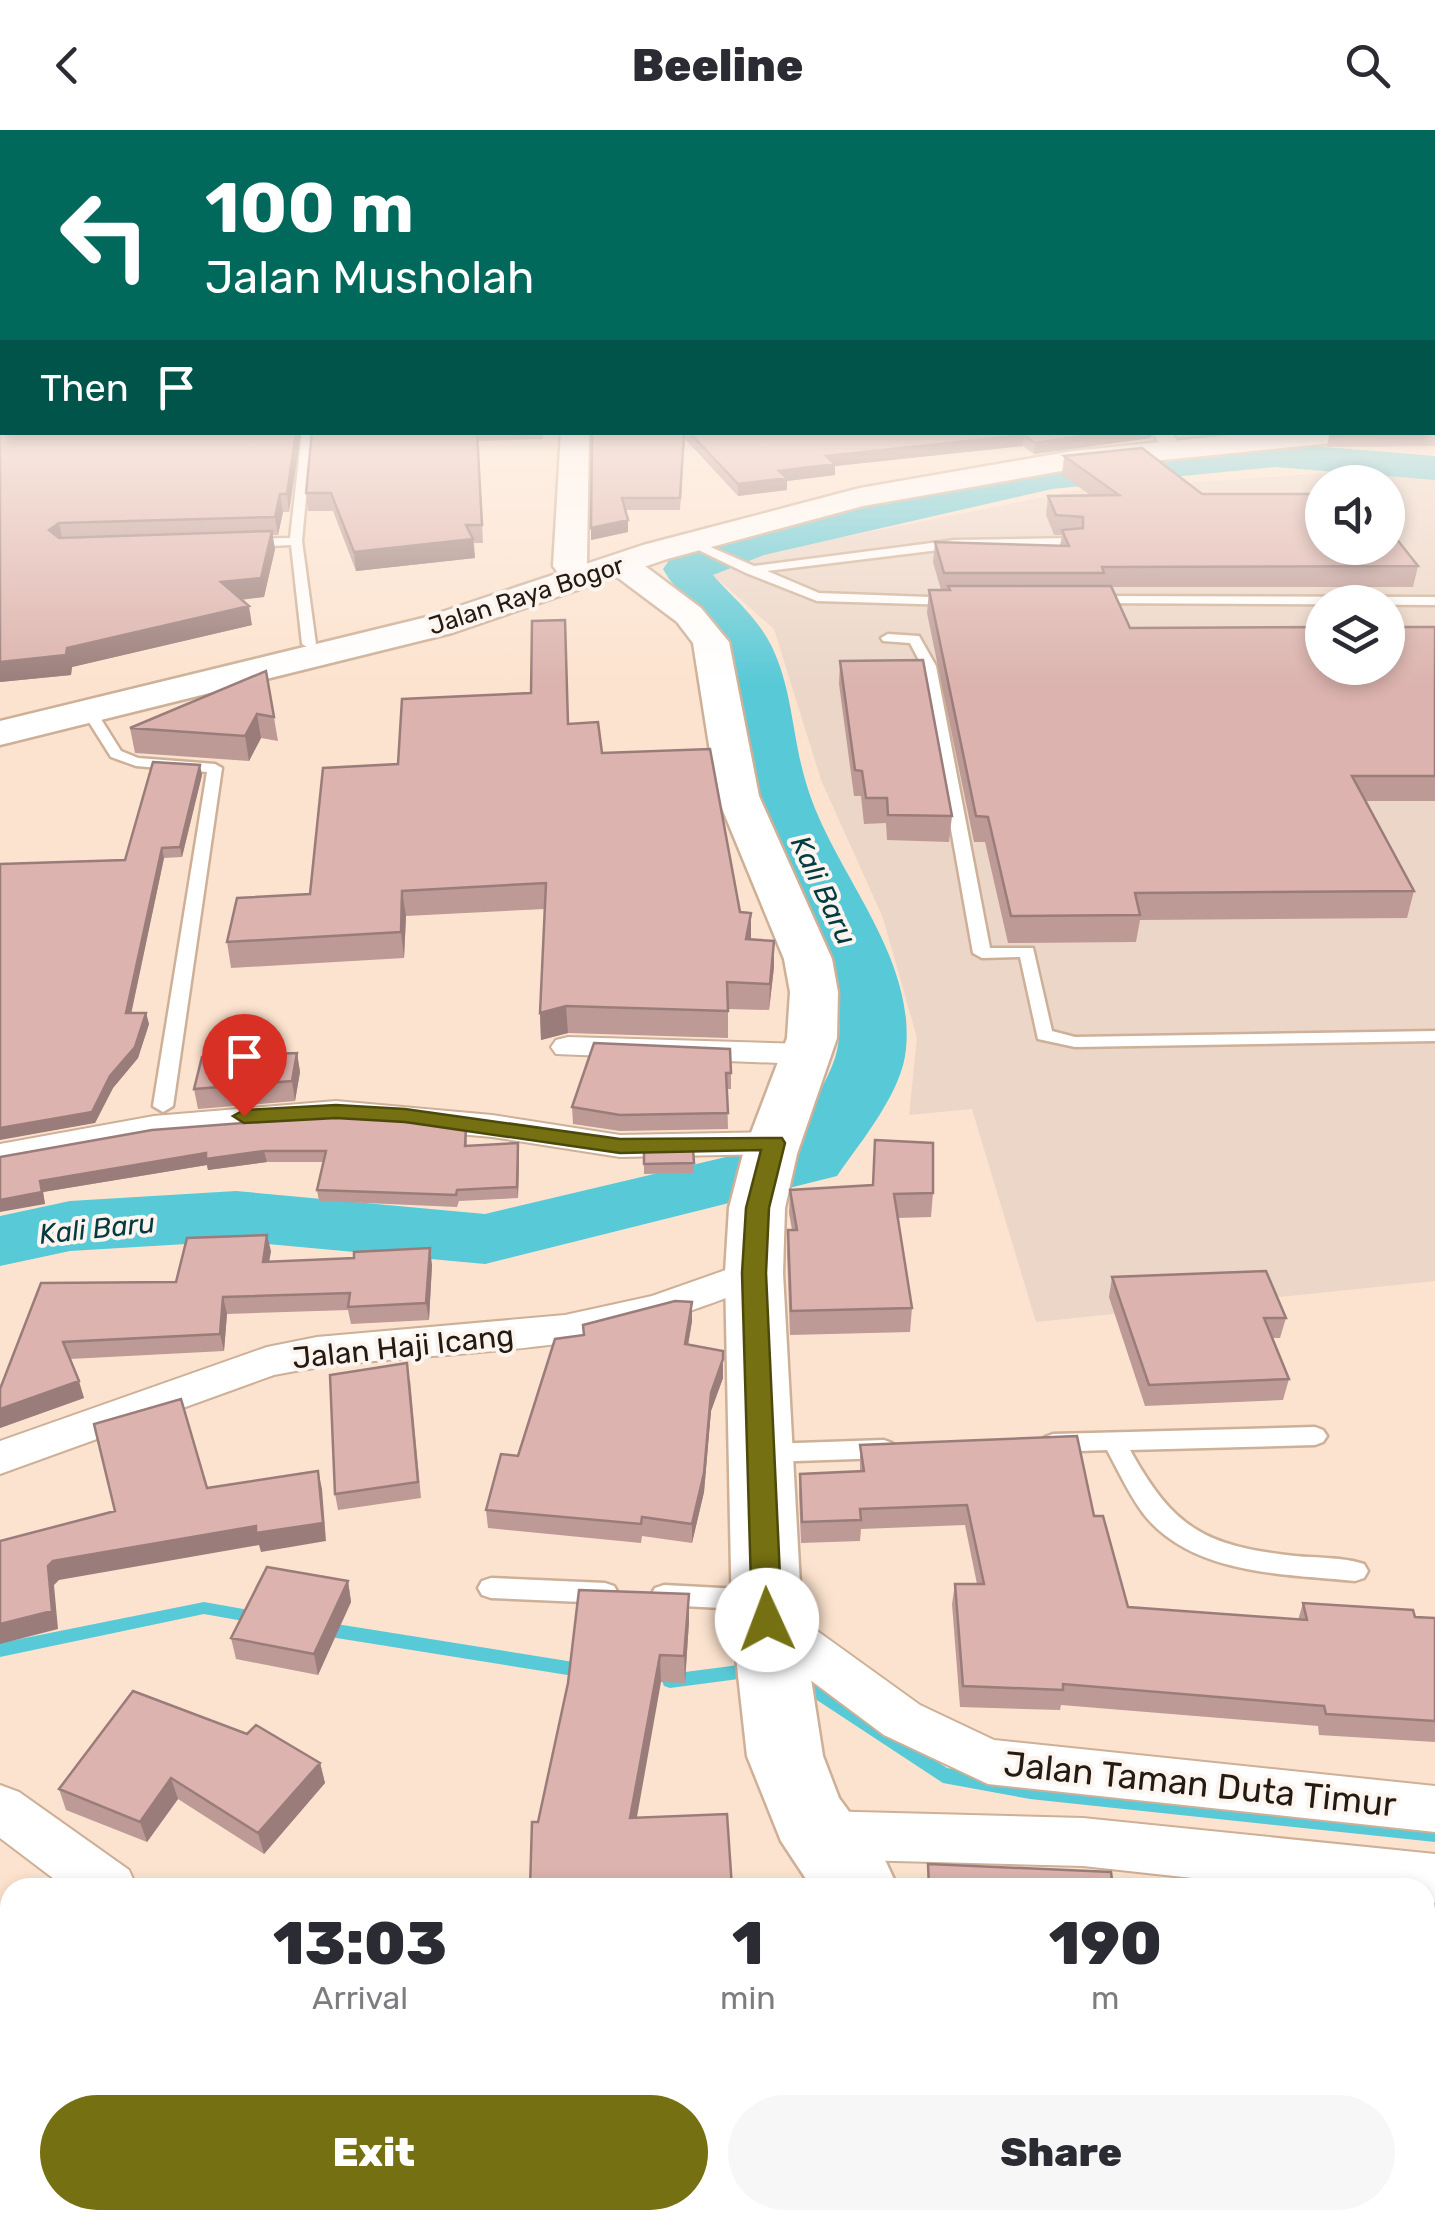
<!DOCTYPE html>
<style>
:root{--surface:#fff;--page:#f7f7f7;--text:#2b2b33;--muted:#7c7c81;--accent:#757011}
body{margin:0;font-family:Rubik,sans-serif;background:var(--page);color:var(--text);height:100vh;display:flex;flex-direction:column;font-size:38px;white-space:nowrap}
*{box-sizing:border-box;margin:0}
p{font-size:32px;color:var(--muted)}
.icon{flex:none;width:55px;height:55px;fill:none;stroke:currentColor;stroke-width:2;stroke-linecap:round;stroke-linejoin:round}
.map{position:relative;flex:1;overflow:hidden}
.details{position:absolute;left:0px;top:1748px;width:1435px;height:352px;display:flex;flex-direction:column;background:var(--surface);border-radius:30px 30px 0 0;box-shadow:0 5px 15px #0003}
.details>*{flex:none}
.guide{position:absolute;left:0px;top:0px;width:1435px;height:305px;box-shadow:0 5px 15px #0003;background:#00695c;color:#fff;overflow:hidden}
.controls{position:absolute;left:1305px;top:335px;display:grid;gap:20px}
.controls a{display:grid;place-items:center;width:100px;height:100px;border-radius:50%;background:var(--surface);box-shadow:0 5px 15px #0003;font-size:50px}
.pin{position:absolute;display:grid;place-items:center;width:85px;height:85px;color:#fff;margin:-102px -42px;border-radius:50% 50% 50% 0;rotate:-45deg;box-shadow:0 0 10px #0007}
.pin .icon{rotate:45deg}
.me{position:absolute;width:110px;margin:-55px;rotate:358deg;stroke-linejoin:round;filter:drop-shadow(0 0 8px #0008)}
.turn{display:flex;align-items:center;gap:35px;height:210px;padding:0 40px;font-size:45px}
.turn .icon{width:130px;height:130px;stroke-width:2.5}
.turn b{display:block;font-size:70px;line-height:85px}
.then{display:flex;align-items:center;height:95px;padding:0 40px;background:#0003;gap:20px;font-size:38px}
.eta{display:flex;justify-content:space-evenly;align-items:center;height:170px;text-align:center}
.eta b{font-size:60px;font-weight:800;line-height:70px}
.cta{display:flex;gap:20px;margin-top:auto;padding:20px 40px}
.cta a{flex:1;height:115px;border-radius:60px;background:var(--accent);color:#fff;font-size:40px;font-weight:800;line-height:115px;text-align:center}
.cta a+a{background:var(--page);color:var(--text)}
header{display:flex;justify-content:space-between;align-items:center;height:130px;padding:0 40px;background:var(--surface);font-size:45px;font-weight:800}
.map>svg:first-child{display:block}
.industrial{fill:#ebd6c8;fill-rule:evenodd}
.water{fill:#57c9d7}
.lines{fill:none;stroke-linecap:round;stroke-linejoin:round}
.stream{fill:#57c9d7;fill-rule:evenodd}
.river{fill:#57c9d7;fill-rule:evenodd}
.service-casing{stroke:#cdb097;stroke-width:5}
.minor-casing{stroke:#cdb097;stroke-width:4}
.secondary-casing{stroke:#cdb097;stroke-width:5}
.trunk-casing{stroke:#cdb097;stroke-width:5}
.service{fill:#fff;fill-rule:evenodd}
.minor{fill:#fff;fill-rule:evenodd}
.secondary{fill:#fff;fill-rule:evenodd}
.trunk{fill:#fff;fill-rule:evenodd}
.wall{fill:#bd9a96}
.shaded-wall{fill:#9a7d7a}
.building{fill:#dcb3ae;stroke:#9a7d7a;stroke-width:2.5}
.route{fill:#757011;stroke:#4c490b;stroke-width:2.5}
.labels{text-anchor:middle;stroke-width:8;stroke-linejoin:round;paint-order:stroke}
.far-street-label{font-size:25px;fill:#251a11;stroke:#fbf4ef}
.far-water-label{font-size:28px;font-style:italic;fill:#033b41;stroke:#fbf4ef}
.street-label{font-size:30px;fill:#251a11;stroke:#fbf4ef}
.near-street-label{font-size:35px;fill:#251a11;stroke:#fbf4ef}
</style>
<header><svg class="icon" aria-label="back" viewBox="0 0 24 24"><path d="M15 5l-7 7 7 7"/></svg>Beeline<svg class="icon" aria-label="search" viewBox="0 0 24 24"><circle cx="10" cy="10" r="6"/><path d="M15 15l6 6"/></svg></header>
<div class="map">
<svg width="1435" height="2099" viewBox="0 0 1435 2099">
<rect width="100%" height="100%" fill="#fce3cf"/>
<!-- industrial -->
<path class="industrial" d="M1329 343 1435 349V1151L1036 1192 972 979 909 985 917 908 883 788 821 650 774 499 713 445 718 437 748 426 1080 360ZM1322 352H1388V418H1322ZM1322 472H1388V538H1322Z"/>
<!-- water -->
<path class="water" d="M231 2090H384L389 2099H222Z"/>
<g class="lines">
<!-- stream -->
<path class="stream" d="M204 1472 260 1482 266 1483 268 1488 266 1493 260 1494 204 1484 0 1527V1513Z
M324 1492 586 1534 592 1536 594 1541 592 1546 586 1548 324 1506 318 1504 316 1499 318 1494Z
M754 1533 760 1535 762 1540 760 1545 754 1547 670 1558 664 1556 662 1551 664 1546 670 1544Z
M800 1543 947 1638 1030 1653 1435 1696V1712L1030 1669 943 1653 794 1555 792 1550 794 1545Z"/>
<!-- river -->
<path class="river" d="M1275 313 1435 326V350L1275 337 1052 359 764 425 713 445C733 468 757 487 771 515 793 559 792 609 807 656 833 742 915 823 906 919 902 963 861 1011 837 1046L485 1134 236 1111 70 1121 0 1136V1086L70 1071 236 1061 485 1084 785 1013C804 987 825 958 835 928 859 853 777 740 755 670 740 624 741 574 728 528L717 506 669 449 663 439 670 429 750 402 1052 335Z"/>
<defs>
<path id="service" d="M302 302H312L302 411 316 514 309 518 302 514 291 415 248 417 242 413 248 409 290 408Z
M1074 408 1078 409V415L955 418 767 441 819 463 957 468 959 471 953 475 817 471 746 443 682 412 692 409 754 436 955 410Z
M1092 466 1435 467V475L1088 473 1086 470Z
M888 504 919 506 936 536 990 818H1033L1052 901 1075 907 1435 901V911L1075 917 1038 909 1020 827 982 828 973 823 922 536 910 513 883 511 881 508Z
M84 578H94L121 621 138 628 215 634 222 638 173 976 163 982 153 976 207 642 136 636 111 627 82 581Z
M1315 1297 1323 1300 1327 1306 1323 1312 1315 1315 1130 1320C1174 1399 1205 1416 1295 1426 1317 1428 1342 1427 1364 1434L1368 1441 1364 1448 1355 1451C1285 1444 1195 1445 1146 1387 1130 1367 1119 1342 1107 1320L1053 1322 1045 1319 1041 1313 1045 1307 1053 1304Z
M884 1310 892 1313 896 1319 892 1325 884 1328 768 1332 760 1329 756 1323 760 1317 768 1314Z
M491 1448 605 1453 614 1456 618 1463 614 1470 605 1473 491 1468 482 1465 478 1458 482 1451Z
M664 1455 759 1460 768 1463 772 1470 768 1477 759 1480 664 1475 655 1472 651 1465 655 1458Z"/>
<path id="minor" d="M1152 302H1171L1177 310 1160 314Z
M568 907 804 914 816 917 821 924 816 931 804 934 556 924 551 917 556 910Z
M336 971 492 985 620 1005 774 1002 787 1005 792 1013 787 1021 774 1024 620 1027 492 1007 336 993 154 1008 0 1036V1014L154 986Z
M754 1130 768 1134 774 1143 768 1152C701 1178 634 1203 563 1213 467 1227 369 1226 274 1245L0 1344V1311L267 1217 317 1207 565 1185 652 1166Z
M767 1472 784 1477 920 1575 994 1610 1435 1656V1702L988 1654 884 1605 750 1505 743 1491 750 1477Z
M0 1655 19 1662 129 1740 137 1758H66L0 1708Z
M820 1681 1083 1688 1435 1724V1774L1425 1773V1758H1284L1083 1736 820 1729 801 1722 793 1705 801 1688Z
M24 2090H93L90 2099H21Z
M383 2090H449L452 2099H386Z"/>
<path id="secondary" d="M561 302H589L587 436 582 443H558L553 436Z
M621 424 633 427 701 478 729 512 759 666 832 829 838 862 837 908 797 1024 785 1078 783 1143 802 1491 823 1626 839 1668 886 1732 898 1758H812L781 1711 747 1626 732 1491 725 1143 729 1078 743 1024 787 908 790 862 784 829 717 666 693 513 677 492 609 441 604 434 609 427Z
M1091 2090H1186L1190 2099H1095Z"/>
<path id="trunk" d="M1432 278H1435V294H1432Z
M1260 302H1366L1352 311 1073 339 863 376 667 429 452 503 0 615V591L427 487 643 415 860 358 1073 321Z"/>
</defs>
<!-- service casing -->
<use href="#service" class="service-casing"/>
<!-- minor casing -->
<use href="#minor" class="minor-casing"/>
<!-- secondary casing -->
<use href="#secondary" class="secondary-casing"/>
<!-- trunk casing -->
<use href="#trunk" class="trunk-casing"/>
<!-- service -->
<use href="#service" class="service"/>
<!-- minor -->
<use href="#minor" class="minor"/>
<!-- secondary -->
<use href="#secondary" class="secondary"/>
<!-- trunk -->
<use href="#trunk" class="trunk"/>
</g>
<!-- wall -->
<path class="wall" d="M0 262H2V302H301L289 382H283L278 405H272L275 419 264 467 242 470 252 495 72 537 71 545 0 552Z
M1435 295V316L1327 317 1329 306Z
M312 302H543V309L478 311 483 413H474L475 428 356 441 333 381H308L306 363Z
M592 302H1152L1151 308 1034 324 1023 316 835 336V345L787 351V360L738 366 685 309 680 380H625L628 402 591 410Z
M1064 326 1202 364 1418 436 1413 457H1112L1130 498 1435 497V671H1366L1414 761 1407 788 1140 790 1136 812 1008 813 985 712H974L927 483 929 460H941L933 432 935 412 1060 416 1062 405H1054L1046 385 1048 366 1090 365 1062 345Z
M840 531 952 686 949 712 887 710 886 693 864 694 861 666H854L839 554Z
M266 541 278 611 261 608 249 631 135 623 130 598Z
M569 594 602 623 740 782 751 810 774 811V837L769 880 728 879V908L568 903 541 910 540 883 545 779 406 786 404 828 231 838 227 812 310 764 398 634Z
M202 645 182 727 164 728 131 883H146L149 894 138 928 113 958 95 993 125 730Z
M594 913 731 943V959H727L728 999 620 1001 573 994 572 977Z
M297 923 300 942 295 971 198 979 194 959Z
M466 997 467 1016 519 1024 518 1068 459 1071 457 1077 319 1071 317 1060 323 1032H267L208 1040 207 1035 43 1062 45 1074 0 1027Z
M693 1019 694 1043 644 1044V1020Z
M790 1060 933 1063 931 1087 897 1088 912 1178 910 1202 790 1205 787 1124 788 1100H792L789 1083Z
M271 1121 269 1131 432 1135 429 1190 351 1194 348 1180 227 1184 224 1221 70 1229 84 1268 0 1298V1259L41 1153 176 1152Z
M1112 1147 1286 1188 1280 1208H1272L1289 1249 1283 1270 1145 1276 1109 1167Z
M692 1191 688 1215 723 1248 711 1281 704 1362 692 1413 642 1406 641 1413 488 1398 486 1380 518 1326 584 1205Z
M410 1249 421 1368 338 1380 335 1364Z
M860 1315 1094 1386 1128 1477 1298 1490 1303 1473 1415 1487 1435 1488V1612L1319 1605 1318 1596 1061 1575 1060 1580 960 1577 952 1474 955 1454H977L965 1395 861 1399 860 1411 801 1413 799 1364 800 1344 860 1341Z
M348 1451 351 1472 318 1545 236 1529 231 1508Z
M689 1464V1491L685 1553 661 1552 538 1692Z
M320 1633 325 1653 264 1724 178 1669 147 1712 66 1680 59 1659Z
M1435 1774V2052H1434L1435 2099H1321L1320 2090H1425Z"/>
<!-- shaded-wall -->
<path class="shaded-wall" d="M296 302H301L289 382 287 364Z
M1110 302H1152L1151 308 1034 324 1035 313Z
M1024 305 1023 316 835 336V345L787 351V360L738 366V354L826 326Z
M280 364 283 382 278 405 275 387Z
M628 390V402L591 410V398Z
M59 393 63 411 49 400Z
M272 401 275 419 264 467 224 471 221 452Z
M473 409 475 428 356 441 354 422Z
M249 476 252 495 72 537 71 545 0 552V532Z
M257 584 261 608 249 631 245 606Z
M200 635 202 645 182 727 180 717Z
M162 718 164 728 129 894 126 883Z
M402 761 406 786 404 828 401 802Z
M751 783V809H746Z
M774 811V837L769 880 770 854Z
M566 876 568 903 541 910 540 883Z
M146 883 149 894 138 928 113 958 95 993 0 1010V998L110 946Z
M297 923 300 942 295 971 292 951Z
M518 1013 519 1024 518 1068 517 1057Z
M264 1021 267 1032 208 1040 207 1035 43 1062 45 1074 0 1082V1070L40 1051 206 1023Z
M267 1105 271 1121 266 1149 263 1132Z
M430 1118 432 1135 429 1190 426 1173Z
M223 1167 227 1184 224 1221 220 1204Z
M692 1172V1191L685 1233V1214Z
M723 1229V1248L711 1281 704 1362 692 1413V1394L711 1263Z
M79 1251 84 1268 0 1298V1279Z
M318 1341 322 1359 326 1411 261 1422 259 1415 59 1450 54 1455 58 1499 0 1514V1494L53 1431Z
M348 1451 351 1472 318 1545 314 1524Z
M689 1464V1491L685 1553 684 1526Z
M660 1525 661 1552 632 1715 630 1688Z
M320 1633 325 1653 264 1724 258 1703Z
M171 1648 178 1669 147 1712 140 1692Z"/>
<!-- building -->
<path class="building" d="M0 262H2V302H296L287 364H280L275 387 59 393 49 400 59 408 272 401 261 448 221 452 249 476 67 518 66 525 0 532Z
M1432 294 1435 295V305L1329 306 1357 302H1432Z
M312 302H477L482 395H466L473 409 354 422 331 363H306Z
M592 302H684L680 368H622L628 390 591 398Z
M689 302H1110L1035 313 1024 305 826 326 835 334 779 341 787 348 738 354Z
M1142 318 1202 364H1322V418H1388V398L1418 436 1102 437 1104 443H944L935 412 1069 416 1062 400 1083 398V387L1056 385 1048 366 1119 365 1064 326Z
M948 456H1111L1130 498 1322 497V538H1388V497H1435V646H1352L1414 761 1135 763 1140 785 1011 786 988 687 976 686 929 460H950Z
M565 490 568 594 598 592 602 623 710 619 740 782 751 783 746 809 774 811 770 854 727 852 728 881 566 876 540 883 546 753 402 761 401 802 227 812 237 768 310 764 323 638 398 634 402 569 531 563 532 491Z
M923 530 952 686 888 685 887 668H866L862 641 855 640 840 531Z
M266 541 274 587 257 584 245 606 130 598Z
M153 632 200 635 180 717 162 718 126 883H146L135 917 110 946 92 982 0 998V734L125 730Z
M594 913 730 919 731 943H726L728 983 620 985 572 977Z
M297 923 292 951 194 959 202 927Z
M334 986 466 997 465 1016 518 1013 517 1057 457 1060 456 1065 317 1060 326 1021H264L206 1029V1023L40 1051 42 1062 0 1070V1027L152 1000Z
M875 1010 933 1013V1063L894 1064 912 1178 791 1181 788 1100H797L790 1060 873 1055Z
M693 1019 694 1033 644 1034V1020Z
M267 1105 263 1132 354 1128V1122L430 1118 426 1173 348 1177 350 1163 223 1167 220 1204 63 1212 79 1251 0 1279V1259L41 1153 176 1152 187 1108Z
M1266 1141 1286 1188H1264L1289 1249 1149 1255 1112 1147Z
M675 1171 692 1172 685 1214 723 1221V1229L711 1263 704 1343 692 1394 642 1387 641 1394 486 1380 501 1324 518 1326 555 1209 584 1205 583 1195Z
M407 1233 418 1352 335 1364 330 1245Z
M181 1269 207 1358 318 1341 323 1393 256 1403V1396L53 1431 48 1436 52 1481 0 1494V1411L115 1381 94 1294Z
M1077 1306 1094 1386H1103L1128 1477 1307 1490 1303 1473 1413 1480 1415 1487 1435 1488V1591L1326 1584 1324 1576 1063 1554V1560L963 1556 955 1454H984L967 1375 860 1379 861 1390 802 1392 800 1344 864 1341 860 1315Z
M267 1437 348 1451 314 1524 231 1508Z
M579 1460 689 1464 684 1526 660 1525 630 1688 727 1684 732 1758H530L532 1692H538L568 1553Z
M133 1561 247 1604 256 1595 320 1633 258 1703 171 1648 140 1692 59 1659Z
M928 1734 1111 1742 1113 1758H929Z
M1425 1774H1435V2032L1431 2031 1435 2067V2099H1330V2090H1425Z
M10 1901V1963L0 1946V1908Z
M370 2090H373L384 2099H363Z
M676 2090H1095L1094 2099H673Z"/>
<!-- sky -->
<linearGradient id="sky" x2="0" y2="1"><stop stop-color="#6ebce1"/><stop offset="0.47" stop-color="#fef2e9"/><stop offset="1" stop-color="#fef2e9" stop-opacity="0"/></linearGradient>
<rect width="1435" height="556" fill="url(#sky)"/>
<!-- route -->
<path class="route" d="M336 975 405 979 620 1009 782 1008 785 1013 769 1078 766 1143 782 1490 777 1499H757L752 1490 742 1143 746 1078 761 1020 620 1023 405 992 336 988 244 993 233 986 244 980Z"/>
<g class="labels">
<!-- far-street labels -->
<g class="far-street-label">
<text transform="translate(526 465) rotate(-18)" y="9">Jalan Raya Bogor</text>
</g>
<!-- far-water labels -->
<g class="far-water-label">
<text transform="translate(824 760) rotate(65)" y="10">Kali Baru</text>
<text transform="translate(97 1098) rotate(-6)" y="10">Kali Baru</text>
</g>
<!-- street labels -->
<g class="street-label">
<text transform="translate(403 1217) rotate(-6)" y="10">Jalan Haji Icang</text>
</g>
<!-- near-street labels -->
<g class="near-street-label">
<text transform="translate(1200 1654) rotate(6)" y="12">Jalan Taman Duta Timur</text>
</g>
</g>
</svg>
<div class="controls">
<a><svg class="icon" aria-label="sound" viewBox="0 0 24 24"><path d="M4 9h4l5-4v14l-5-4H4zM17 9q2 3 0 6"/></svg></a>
<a><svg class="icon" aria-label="layers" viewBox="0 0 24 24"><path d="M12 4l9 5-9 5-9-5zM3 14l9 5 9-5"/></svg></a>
</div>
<div class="pin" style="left:244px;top:986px;background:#d93025"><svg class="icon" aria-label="arrive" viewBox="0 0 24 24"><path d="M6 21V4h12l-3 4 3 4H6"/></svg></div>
<svg class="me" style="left:767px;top:1490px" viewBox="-20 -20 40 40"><circle r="19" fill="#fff"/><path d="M0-13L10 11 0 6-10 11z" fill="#757011"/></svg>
<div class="guide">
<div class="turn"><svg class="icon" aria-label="left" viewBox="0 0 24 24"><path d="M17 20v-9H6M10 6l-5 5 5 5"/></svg><div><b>100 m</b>Jalan Musholah</div></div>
<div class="then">Then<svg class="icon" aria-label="arrive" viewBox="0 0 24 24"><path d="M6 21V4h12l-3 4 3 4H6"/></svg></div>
</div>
<section class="details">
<div class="eta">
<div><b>13:03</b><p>Arrival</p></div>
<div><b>1</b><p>min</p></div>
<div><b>190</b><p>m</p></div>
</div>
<div class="cta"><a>Exit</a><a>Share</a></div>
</section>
</div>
